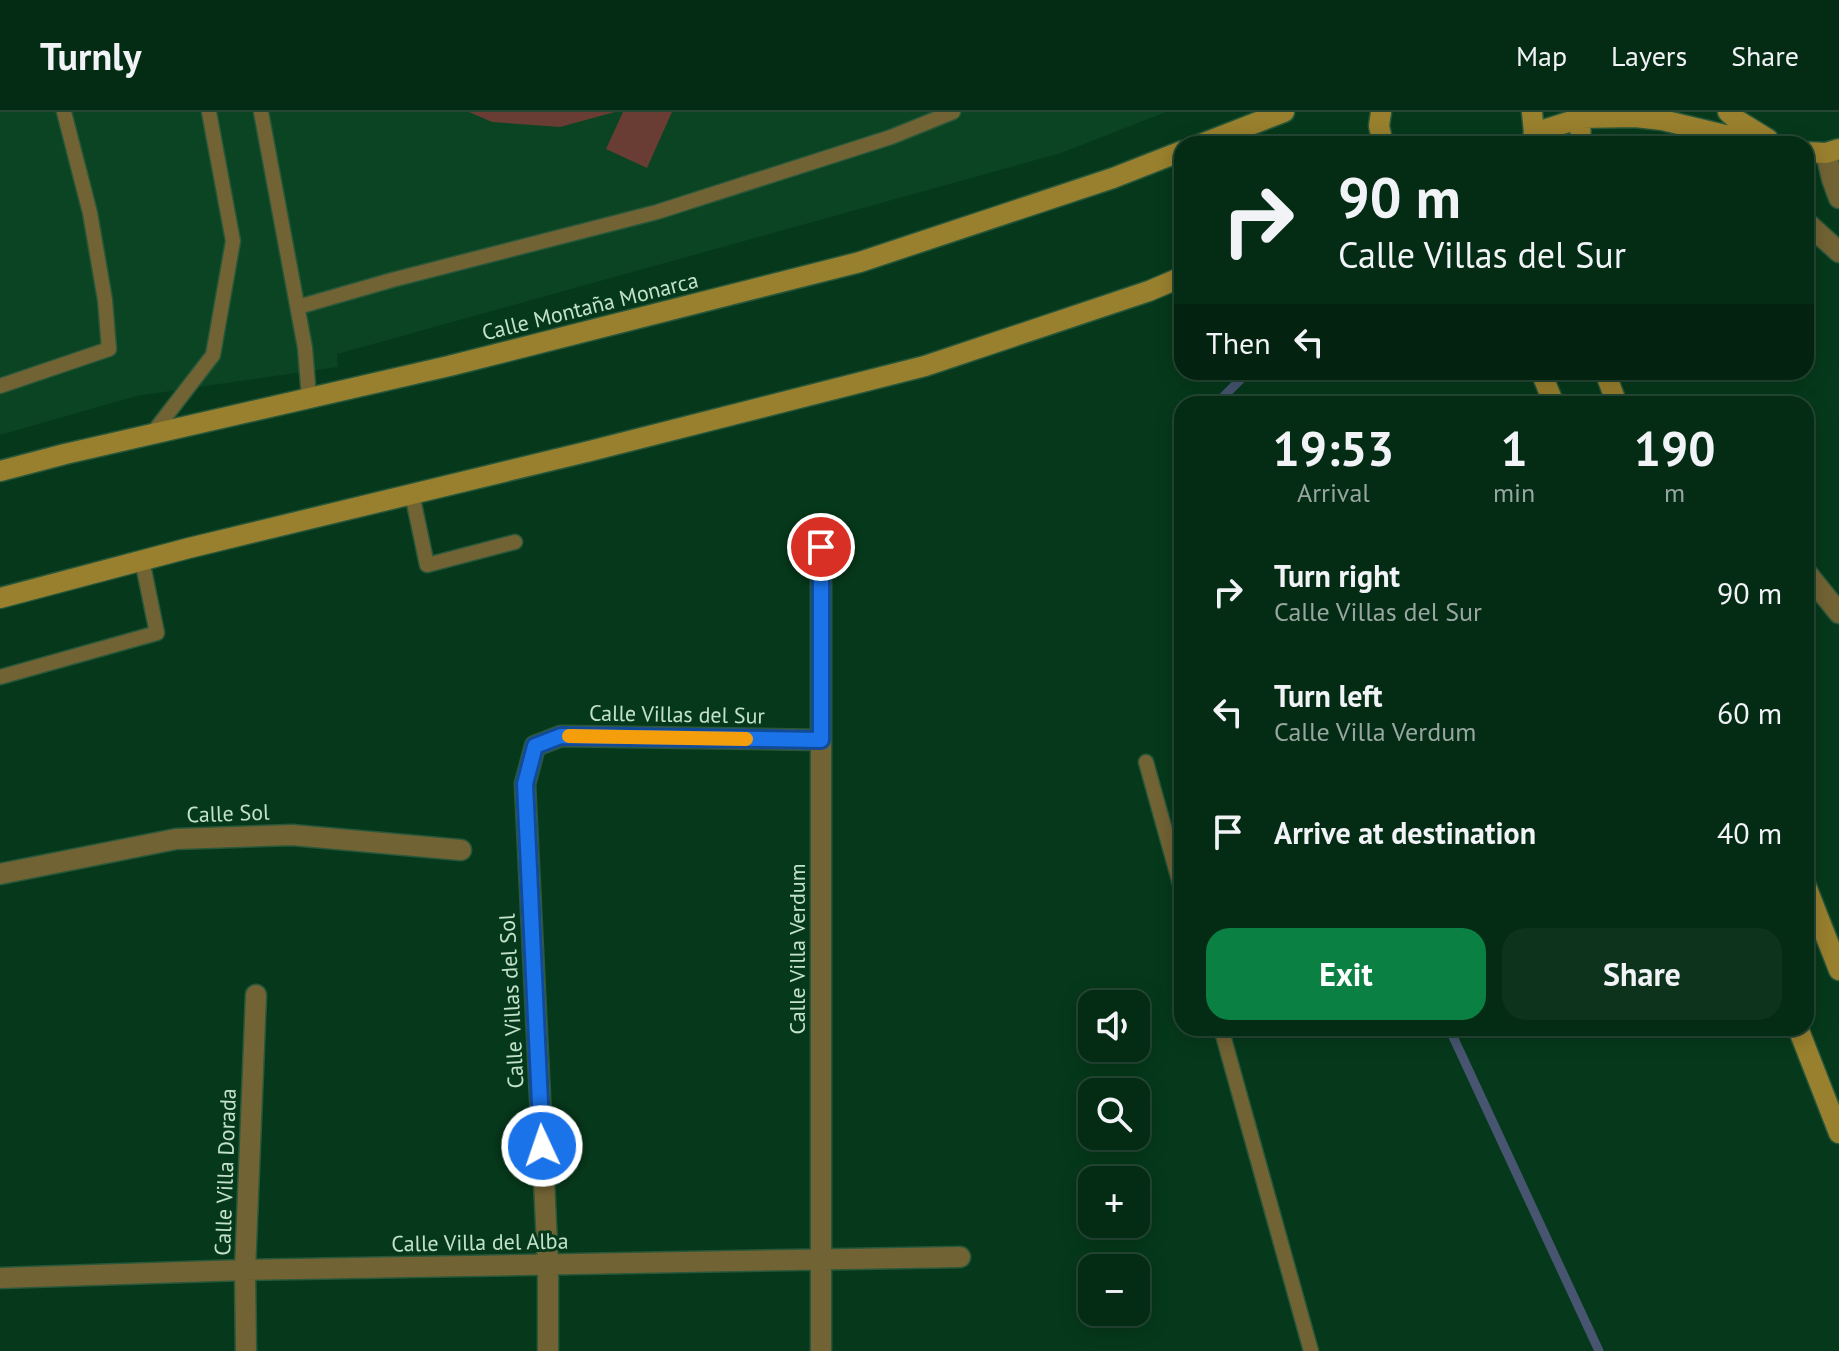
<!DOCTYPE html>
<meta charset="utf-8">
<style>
:root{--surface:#042b14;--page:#0d331d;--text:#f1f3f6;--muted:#97a7a0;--line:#254734;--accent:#0b8043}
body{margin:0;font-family:"PT Sans",sans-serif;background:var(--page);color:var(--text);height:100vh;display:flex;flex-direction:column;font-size:30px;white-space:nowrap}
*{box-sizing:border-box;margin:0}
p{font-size:26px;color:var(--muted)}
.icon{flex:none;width:44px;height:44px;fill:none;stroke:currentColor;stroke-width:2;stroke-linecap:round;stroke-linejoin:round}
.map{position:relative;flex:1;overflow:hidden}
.panel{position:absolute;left:1174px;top:284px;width:640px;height:640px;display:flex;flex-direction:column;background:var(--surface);border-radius:24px;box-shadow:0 4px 20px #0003,0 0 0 2px var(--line)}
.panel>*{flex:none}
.hud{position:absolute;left:1174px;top:24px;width:640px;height:244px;border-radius:24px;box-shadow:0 4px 20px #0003,0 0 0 2px var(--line);background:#042b14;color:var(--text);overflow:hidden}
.buttons{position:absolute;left:1078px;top:878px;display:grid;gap:16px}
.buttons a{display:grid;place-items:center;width:72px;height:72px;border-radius:16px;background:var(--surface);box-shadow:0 4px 20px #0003,0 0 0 2px var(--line);font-size:40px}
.pin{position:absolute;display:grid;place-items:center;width:68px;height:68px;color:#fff;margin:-34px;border:4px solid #fff;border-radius:50%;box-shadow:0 2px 8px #0007}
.me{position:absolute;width:88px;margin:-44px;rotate:357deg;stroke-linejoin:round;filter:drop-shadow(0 0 6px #0008)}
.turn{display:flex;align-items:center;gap:28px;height:168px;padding:0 32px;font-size:36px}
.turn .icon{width:104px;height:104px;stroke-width:2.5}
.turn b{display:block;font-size:56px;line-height:68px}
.then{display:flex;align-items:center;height:76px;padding:0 32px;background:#0003;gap:16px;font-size:30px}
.eta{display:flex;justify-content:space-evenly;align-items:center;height:136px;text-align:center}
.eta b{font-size:48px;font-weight:600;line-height:56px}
.button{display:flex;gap:16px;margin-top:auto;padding:16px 32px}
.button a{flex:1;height:92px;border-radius:24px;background:var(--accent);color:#fff;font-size:32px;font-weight:600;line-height:92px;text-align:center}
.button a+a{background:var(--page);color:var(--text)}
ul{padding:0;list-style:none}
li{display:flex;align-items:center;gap:24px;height:120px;padding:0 32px}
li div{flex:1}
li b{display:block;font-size:30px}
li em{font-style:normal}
header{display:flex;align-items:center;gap:48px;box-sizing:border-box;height:112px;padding:0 40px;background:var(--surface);border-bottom:2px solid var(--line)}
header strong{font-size:38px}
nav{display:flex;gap:44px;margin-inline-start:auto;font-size:28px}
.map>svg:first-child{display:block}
.built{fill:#0b4422}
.green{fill:#693d34}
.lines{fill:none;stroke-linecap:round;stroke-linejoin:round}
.stream{stroke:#475571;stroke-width:9}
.lane-casing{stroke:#28573a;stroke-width:17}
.street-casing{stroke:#28573a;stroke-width:23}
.secondary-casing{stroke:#28573a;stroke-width:23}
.lane{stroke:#726334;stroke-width:14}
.street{stroke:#726334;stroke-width:20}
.secondary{stroke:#99802e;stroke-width:20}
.route-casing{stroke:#114b97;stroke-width:20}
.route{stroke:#1a73e8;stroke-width:14}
.slow{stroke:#f59e0b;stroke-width:14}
.labels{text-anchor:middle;stroke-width:6;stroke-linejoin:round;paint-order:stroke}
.street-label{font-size:22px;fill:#c3e2ca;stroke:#06391b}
</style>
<header>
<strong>Turnly</strong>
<nav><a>Map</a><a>Layers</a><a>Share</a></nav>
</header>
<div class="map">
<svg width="1839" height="1239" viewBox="0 0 1839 1239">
<rect width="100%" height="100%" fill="#06391b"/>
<!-- built -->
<path class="built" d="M0 0H1166L1061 41 337 242 338 255 136 284 0 323Z"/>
<!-- green -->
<path class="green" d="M469 0H615L560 15 492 10Z
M623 0H672L647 56 606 37Z"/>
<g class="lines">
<!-- stream -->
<path class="stream" d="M1216 292 1248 260
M1449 916 1599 1239"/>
<defs>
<path id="lane" d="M261 0 305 236 309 286
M298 195 392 168 657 100 891 25 953 0
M0 274 109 237 105 188 90 101 64 0
M152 322 213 243 233 129 209 0
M412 382 427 453 515 430
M0 565 157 521 142 448
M1146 650 1182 779
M1221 916 1311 1239"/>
<path id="street" d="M1826 41 1832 67 1839 86
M1806 110 1839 140
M821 435V1239
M1806 460 1839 501
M0 762 176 727 292 723 461 738
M0 1166 245 1158 960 1145
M246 1239 245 1158 256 883
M548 1239V1153L525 672 535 634 561 624 821 628"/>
<path id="secondary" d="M1381 0 1379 14 1383 32
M1728 0 1737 8 1768 27
M1534 21 1581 6 1635 5 1662 8 1763 32
M1201 32 1284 0
M1531 32 1534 21 1532 0
M1580 32 1581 6
M1806 40 1826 41 1839 37
M1541 260 1554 292
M1605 260 1617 292
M0 359 65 342 449 254 860 150 1113 66 1182 39
M0 486 189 436 590 339 925 254 1149 179 1182 165
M1806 774 1839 858
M1798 916 1839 1021"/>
</defs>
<!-- lane casing -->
<use href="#lane" class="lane-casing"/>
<!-- street casing -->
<use href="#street" class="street-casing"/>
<!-- secondary casing -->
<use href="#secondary" class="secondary-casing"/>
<!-- lane -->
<use href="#lane" class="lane"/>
<!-- street -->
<use href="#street" class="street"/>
<!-- secondary -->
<use href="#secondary" class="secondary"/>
</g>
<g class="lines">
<defs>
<path id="route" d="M542 1034 525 672 535 634 561 624 821 628V435"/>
</defs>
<!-- route casing -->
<use href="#route" class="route-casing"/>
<!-- route -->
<use href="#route" class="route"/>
<!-- slow -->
<path class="slow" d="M569 624 746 627"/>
</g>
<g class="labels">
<!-- street labels -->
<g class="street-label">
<text transform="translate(590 194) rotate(-14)" y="8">Calle Montaña Monarca</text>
<text transform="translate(677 602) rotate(1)" y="8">Calle Villas del Sur</text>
<text transform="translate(228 701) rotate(-2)" y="8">Calle Sol</text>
<text transform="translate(797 837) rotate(-90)" y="8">Calle Villa Verdum</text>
<text transform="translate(511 889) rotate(-93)" y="8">Calle Villas del Sol</text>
<text transform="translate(225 1060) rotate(-88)" y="8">Calle Villa Dorada</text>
<text transform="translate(480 1130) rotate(-1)" y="8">Calle Villa del Alba</text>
</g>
</g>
</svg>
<div class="buttons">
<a><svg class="icon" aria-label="sound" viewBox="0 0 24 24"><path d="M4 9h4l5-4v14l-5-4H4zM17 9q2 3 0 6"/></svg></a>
<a><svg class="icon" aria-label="search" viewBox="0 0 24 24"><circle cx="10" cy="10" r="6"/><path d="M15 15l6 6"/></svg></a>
<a>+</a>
<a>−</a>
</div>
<div class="pin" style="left:821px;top:435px;background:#d93025"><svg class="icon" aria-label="arrive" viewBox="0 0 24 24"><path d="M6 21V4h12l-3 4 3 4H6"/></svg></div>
<svg class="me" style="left:542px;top:1034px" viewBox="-20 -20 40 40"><circle r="17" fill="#1a73e8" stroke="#fff" stroke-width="3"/><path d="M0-11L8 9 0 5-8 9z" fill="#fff"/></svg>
<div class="hud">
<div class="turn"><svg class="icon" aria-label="right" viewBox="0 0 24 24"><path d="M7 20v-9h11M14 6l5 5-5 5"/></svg><div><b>90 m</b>Calle Villas del Sur</div></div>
<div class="then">Then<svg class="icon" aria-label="left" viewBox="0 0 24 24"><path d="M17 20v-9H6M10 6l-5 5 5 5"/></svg></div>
</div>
<section class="panel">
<div class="eta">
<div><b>19:53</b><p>Arrival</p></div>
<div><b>1</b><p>min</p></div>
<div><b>190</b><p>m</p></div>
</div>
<ul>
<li><svg class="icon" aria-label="right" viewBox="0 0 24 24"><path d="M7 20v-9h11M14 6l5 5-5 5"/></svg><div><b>Turn right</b><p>Calle Villas del Sur</p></div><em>90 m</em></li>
<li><svg class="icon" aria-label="left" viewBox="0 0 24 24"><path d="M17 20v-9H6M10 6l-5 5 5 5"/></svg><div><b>Turn left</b><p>Calle Villa Verdum</p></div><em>60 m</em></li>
<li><svg class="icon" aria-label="arrive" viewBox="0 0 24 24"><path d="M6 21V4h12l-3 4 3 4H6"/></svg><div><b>Arrive at destination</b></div><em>40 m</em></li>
</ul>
<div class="button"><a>Exit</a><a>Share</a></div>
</section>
</div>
